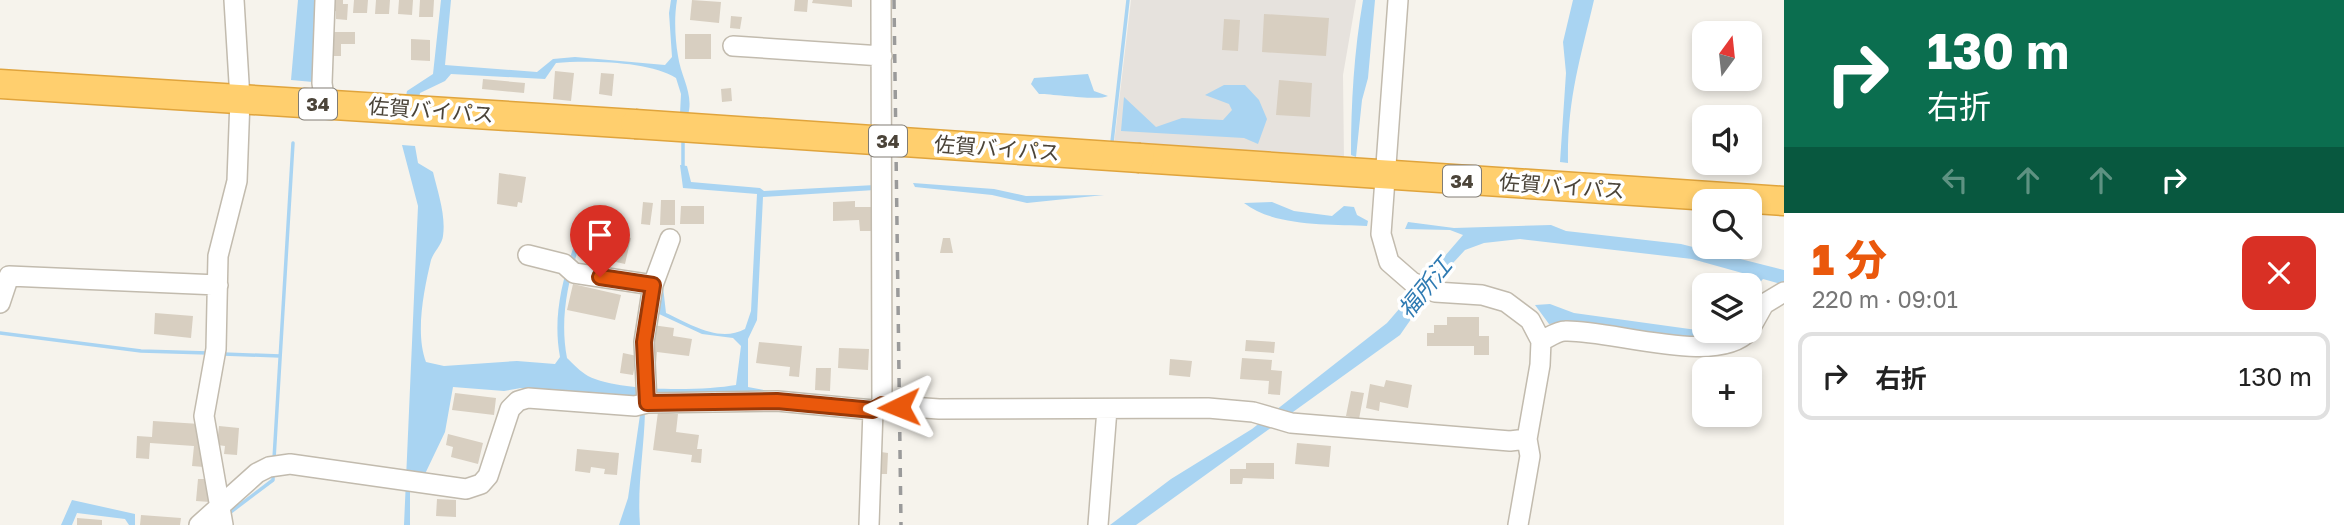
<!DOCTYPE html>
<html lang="ja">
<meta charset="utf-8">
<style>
:root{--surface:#fff;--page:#f6f6f6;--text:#222;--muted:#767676;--line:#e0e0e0;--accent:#ea580c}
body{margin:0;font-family:"Golos Text","Noto Sans JP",sans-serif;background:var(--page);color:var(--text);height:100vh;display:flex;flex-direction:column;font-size:26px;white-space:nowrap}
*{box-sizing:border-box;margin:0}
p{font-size:23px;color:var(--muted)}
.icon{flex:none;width:38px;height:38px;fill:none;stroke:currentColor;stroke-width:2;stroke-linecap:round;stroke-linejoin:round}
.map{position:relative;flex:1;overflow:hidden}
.panel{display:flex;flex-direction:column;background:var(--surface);width:560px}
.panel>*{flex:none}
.top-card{background:#0b6e4f;color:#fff;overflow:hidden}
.needle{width:46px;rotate:15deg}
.fabs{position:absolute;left:1692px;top:21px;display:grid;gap:14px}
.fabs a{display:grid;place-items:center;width:70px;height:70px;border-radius:14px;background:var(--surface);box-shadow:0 4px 10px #0003;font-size:35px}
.pin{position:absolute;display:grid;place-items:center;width:60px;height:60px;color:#fff;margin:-72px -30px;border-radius:50% 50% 50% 0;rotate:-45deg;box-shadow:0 0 7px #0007}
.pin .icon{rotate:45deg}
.me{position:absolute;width:77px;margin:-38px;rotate:268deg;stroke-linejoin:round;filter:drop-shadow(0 0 5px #0008)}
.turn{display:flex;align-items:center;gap:24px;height:147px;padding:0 28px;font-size:32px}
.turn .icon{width:91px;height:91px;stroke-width:2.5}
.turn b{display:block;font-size:49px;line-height:60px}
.lanes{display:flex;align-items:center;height:66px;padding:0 28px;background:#0003;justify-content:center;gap:35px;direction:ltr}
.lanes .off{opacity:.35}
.round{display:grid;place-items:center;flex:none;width:74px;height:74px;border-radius:14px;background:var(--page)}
.head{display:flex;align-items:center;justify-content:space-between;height:119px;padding:0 28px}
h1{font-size:42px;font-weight:800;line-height:52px;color:var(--accent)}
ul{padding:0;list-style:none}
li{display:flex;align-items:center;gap:21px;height:88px;margin:0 14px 10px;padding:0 14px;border:4px solid var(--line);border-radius:14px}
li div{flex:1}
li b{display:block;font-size:26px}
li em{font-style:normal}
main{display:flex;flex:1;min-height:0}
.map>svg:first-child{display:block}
.industrial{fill:#e6e2dd}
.water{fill:#a9d4f2}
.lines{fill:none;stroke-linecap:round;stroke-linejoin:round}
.stream{stroke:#a9d4f2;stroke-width:3.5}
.building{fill:#d8cfc1}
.minor-casing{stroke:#c2bbae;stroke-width:22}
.highway-casing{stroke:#e0a43c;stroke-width:31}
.minor{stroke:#fff;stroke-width:19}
.highway{stroke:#ffcf6e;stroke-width:28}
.rail{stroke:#9a9a9a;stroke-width:3.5;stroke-dasharray:9 9;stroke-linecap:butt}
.highway-bridge-casing{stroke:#e0a43c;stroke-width:31;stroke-linecap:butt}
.highway-bridge{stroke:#ffcf6e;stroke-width:28}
.route-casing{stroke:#983908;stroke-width:18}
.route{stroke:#ea580c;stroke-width:12}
.labels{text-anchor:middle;stroke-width:7;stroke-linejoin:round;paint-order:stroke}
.shield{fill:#fff;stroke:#817c74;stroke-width:2}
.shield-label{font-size:19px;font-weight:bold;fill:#4b4439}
.street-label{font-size:21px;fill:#4b4439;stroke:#fff}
.water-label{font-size:23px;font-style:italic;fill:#2e7ab2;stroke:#fff}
</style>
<main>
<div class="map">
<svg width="1784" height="525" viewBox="0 0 1784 525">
<rect width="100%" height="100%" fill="#f6f3ec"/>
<!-- industrial -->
<path class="industrial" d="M1131 0H1356L1343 75 1344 161 1114 144Z"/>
<!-- water -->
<path class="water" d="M298 0H319L313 82 291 80Z
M441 0H451L445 65 537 72 553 59 575 57 665 65 672 57 669 13 671 0H677C674 18 675 38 678 56 681 77 694 94 688 115L680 114 681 94 676 78C650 61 587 60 556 63L545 79 451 74 445 81 420 93 419 98 406 96 407 91 433 74Z
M1363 0H1375L1368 78 1362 100 1356 157 1351 155C1351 103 1354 52 1363 0Z
M1573 0H1594C1580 60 1567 100 1568 163L1560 162 1566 73 1563 42Z
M1088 74 1094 91 1108 96C1098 101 1055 94 1039 94L1031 84 1034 78Z
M1224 85H1245L1259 100 1267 119 1258 144 1244 138 1121 131 1124 97 1156 127 1182 118 1223 120 1232 110 1229 104 1205 95Z
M402 145 415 146 418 163 433 172C438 193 446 215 443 236 442 245 434 251 431 260 424 290 415 333 426 362L444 366 517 361 555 364 560 357C551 308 567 266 583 219L587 222C572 267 558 311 567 358 573 364 581 372 588 376 619 392 702 391 736 385L741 346 733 338 702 334 659 314 662 278 666 313C690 324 719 343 745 329L751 311 757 194 683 188 680 165 687 166 691 182 760 188 764 191 875 185V190L763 197 757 320 748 339V387L780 393 868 399V403L635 398 521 388 504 391 453 387 445 432 424 476H410V525H404L418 206Z
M913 183 994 189 1026 196 1104 195 1027 203 992 195 915 187Z
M1272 202 1294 211 1332 216 1344 206 1354 207 1357 215 1368 221 1367 226C1330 224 1274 227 1244 203Z
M1408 222 1454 228 1551 225 1566 231 1681 244 1784 270V285L1763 279 1754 289 1753 276 1692 259 1520 239 1484 243 1465 250 1441 276 1400 335 1136 525H1110L1171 479 1252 429 1387 323 1463 235 1450 230 1405 229Z
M1550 304 1574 313 1704 331H1738L1733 335 1688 339 1618 327 1568 322 1549 324 1535 305Z
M645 412C644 450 637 487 640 525H619L628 498 640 415Z
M72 500 135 514V525H129L125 519 77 513 72 525H61Z"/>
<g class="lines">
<!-- stream -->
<path class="stream" d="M683 138V166
M1112 142 1128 0
M0 333 141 351 208 353
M223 354 280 356
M274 459 293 143
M228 514 273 480V474"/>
</g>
<!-- building -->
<path class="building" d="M331 0H343V4H348L347 20 336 19V11H331Z
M354 0H368L367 13H353Z
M376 0H390L389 14H375Z
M399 0H413L412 15 398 14Z
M420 0H434L433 17H419Z
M692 0 721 2 719 23 690 20Z
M795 0H808L807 12 794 11Z
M813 0H852V7L812 3Z
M1264 14 1329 18 1326 56 1262 52Z
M731 16 742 17 740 29 730 28Z
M1224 19 1240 20 1238 51 1222 50Z
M331 32H355V44H341V56H330Z
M685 34H711V59H685Z
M411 39 430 40V61L411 60Z
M555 71 574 73 571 101 553 99Z
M601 73 614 74 612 96 599 94Z
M483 79 525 83 524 93 482 89Z
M1279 80 1312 83 1310 117 1276 115Z
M731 88 732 101 722 102 721 89Z
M499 173 526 177 522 203 518 202 517 207 497 204Z
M661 200H675V225H660Z
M855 201V207H872L873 231H860L859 220 833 221V202Z
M643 202 653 203 650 225 641 224Z
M681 206H704V224H680Z
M613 233 631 238 625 264 607 260Z
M943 238H950L953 253H940Z
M573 284 621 295 615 320 567 310Z
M155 313 193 316 191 338 154 334Z
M1447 317H1479V336H1489V355H1474V346H1427V333H1434V325H1447Z
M652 325 674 328 673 336 692 339 689 356 657 352 656 364 648 363Z
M1246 340 1275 342 1274 353 1245 351Z
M759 342 802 346 799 377 789 376 790 367 756 363Z
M839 348 869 349 868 370 838 368Z
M623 353 637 356 633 375 620 373Z
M1242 358 1272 360 1271 370 1282 371 1280 395 1268 394 1269 381 1240 379Z
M1170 359 1192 361 1190 377 1169 375Z
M816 368H831L830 391 815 390Z
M1386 380 1412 385 1408 408 1380 402 1379 411 1366 408 1370 384 1384 387Z
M1351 391 1364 393 1359 419 1346 416Z
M455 393 496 398 494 415 452 410Z
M658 412 678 414 676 432 699 435 697 449H702L701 463 691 462 692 455 653 450Z
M153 421 200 424 204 467 192 466 194 446 150 443 149 459 136 458 137 436 152 437Z
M219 426 239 428 237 455 224 454 225 446 217 445Z
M448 434 483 443 478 464 451 457 453 447 446 445Z
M1297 443 1331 446 1329 467 1295 464Z
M577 449 619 453 617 475 604 474 605 469 591 467 590 473 575 471Z
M881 452 888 453 887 474H880Z
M1246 463H1274V479L1243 478 1242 484H1230V469H1246Z
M198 479H211L210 502 196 501Z
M437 499 456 500V517L436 516Z
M141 515 181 518 180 525H140Z
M77 518 102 520V525H77Z"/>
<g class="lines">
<defs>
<path id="minor" d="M325 0 322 83 325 104
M881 0 882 405
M1398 0 1381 234 1389 262 1412 282 1435 292 1482 295 1506 302 1530 320 1541 341 1540 365 1527 439 1530 456 1518 525
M733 46 882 56
M528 255 564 264 574 273 653 285 644 342 647 403
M653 285 670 239
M0 303 9 276 218 285
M1750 329 1764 304 1784 292
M1541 341C1548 338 1557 331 1565 331 1609 329 1717 367 1749 331
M199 525 257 473 269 467 290 464 466 489 481 484 488 476 510 409 518 401 528 398 635 406 647 403 777 401 873 410 882 405 939 409 1208 408 1253 412 1291 423 1510 441 1527 439
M223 525 204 416 216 349 218 256 237 181 240 99 234 0
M869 525 873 410
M1098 525 1107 409"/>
<path id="highway" d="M0 84 635 124
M1140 158 1784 201"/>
</defs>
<!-- minor casing -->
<use href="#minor" class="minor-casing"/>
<!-- highway casing -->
<use href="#highway" class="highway-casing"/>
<!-- minor -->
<use href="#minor" class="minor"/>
<!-- highway -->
<use href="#highway" class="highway"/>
<!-- rail -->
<path class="rail" d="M894 0 901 525"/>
<defs>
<path id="highway-bridge" d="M635 124 1140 158"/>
</defs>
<!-- highway-bridge casing -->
<use href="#highway-bridge" class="highway-bridge-casing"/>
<!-- highway-bridge -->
<use href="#highway-bridge" class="highway-bridge"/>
</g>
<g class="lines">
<defs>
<path id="route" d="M600 277 653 285 644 342 647 403 777 401 873 410 882 405 899 407"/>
</defs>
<!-- route casing -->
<use href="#route" class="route-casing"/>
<!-- route -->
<use href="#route" class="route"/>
</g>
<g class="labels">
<!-- shield labels -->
<g class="shield">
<rect x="299" y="88.5" width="38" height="31" rx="5"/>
<rect x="869" y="125.5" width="38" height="31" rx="5"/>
<rect x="1443" y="165.5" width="38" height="31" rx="5"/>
</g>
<g class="shield-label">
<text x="318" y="111">34</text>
<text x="888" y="148">34</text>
<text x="1462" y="188">34</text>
</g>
<!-- street labels -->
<g class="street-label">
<text transform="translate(431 111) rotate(4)" y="7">佐賀バイパス</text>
<text transform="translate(997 149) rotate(4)" y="7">佐賀バイパス</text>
<text transform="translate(1562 187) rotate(4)" y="7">佐賀バイパス</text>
</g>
<!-- water labels -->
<g class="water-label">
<text transform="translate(1425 288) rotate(-51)" y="8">福所江</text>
</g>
</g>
</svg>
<div class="fabs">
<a><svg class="needle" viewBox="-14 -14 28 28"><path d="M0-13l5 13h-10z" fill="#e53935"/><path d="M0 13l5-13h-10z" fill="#767676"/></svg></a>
<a><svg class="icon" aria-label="sound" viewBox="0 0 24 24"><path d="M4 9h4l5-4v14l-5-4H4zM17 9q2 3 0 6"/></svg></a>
<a><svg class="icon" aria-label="search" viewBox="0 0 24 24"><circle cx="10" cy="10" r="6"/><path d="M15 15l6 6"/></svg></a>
<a><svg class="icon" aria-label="layers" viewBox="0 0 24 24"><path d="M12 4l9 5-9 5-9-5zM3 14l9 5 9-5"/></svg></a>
<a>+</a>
</div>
<div class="pin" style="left:600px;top:277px;background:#d93025"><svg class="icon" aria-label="arrive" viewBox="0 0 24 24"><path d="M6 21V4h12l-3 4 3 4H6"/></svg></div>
<svg class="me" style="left:899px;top:407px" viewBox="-20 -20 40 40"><path d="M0-17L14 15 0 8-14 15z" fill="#ea580c" stroke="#fff" stroke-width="4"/></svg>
</div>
<section class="panel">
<div class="top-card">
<div class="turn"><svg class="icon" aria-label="right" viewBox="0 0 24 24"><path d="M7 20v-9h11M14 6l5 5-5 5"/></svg><div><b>130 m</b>右折</div></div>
<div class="lanes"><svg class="icon off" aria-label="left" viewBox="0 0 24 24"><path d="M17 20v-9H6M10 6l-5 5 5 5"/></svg><svg class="icon off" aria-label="ahead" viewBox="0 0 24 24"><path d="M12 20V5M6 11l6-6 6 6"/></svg><svg class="icon off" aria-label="ahead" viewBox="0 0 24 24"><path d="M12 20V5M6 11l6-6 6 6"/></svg><svg class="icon" aria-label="right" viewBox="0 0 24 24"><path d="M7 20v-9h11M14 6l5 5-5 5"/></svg></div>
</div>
<div class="head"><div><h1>1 分</h1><p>220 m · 09:01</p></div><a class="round" style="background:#d93025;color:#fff"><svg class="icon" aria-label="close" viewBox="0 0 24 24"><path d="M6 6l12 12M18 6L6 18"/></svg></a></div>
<ul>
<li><svg class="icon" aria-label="right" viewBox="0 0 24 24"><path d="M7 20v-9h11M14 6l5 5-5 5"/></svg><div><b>右折</b></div><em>130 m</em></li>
</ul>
</section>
</main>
